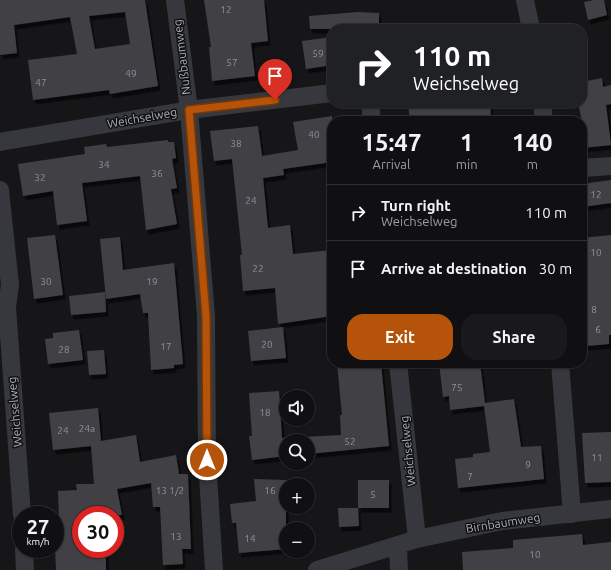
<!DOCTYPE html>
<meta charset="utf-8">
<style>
:root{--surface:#101012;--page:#19191b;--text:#f1f3f6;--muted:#9c9d9f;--line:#303032;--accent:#b45309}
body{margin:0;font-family:Ubuntu,sans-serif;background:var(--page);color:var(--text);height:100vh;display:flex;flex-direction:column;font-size:15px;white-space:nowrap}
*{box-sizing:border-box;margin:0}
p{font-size:13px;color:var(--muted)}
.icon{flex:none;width:22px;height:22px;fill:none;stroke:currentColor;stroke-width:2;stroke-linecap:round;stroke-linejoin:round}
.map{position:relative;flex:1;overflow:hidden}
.drawer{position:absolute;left:327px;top:116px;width:260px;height:252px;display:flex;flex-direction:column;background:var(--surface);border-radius:16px;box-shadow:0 1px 3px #0004,0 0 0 1px var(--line)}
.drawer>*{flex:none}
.hud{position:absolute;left:327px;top:24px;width:260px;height:84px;border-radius:16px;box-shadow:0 1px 3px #0004,0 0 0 1px var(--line);background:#202124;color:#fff;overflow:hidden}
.fabs{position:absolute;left:279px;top:390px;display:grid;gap:8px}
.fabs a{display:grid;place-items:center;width:36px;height:36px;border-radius:50%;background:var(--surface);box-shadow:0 1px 3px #0004,0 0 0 1px var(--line);font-size:20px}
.speed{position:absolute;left:12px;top:506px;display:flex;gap:8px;font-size:20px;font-weight:700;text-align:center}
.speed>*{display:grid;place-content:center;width:52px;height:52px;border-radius:50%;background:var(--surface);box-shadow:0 1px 3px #0004,0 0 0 1px var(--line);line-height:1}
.speed small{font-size:10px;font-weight:400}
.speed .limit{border:6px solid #d22;background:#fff;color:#111}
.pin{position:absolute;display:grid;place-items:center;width:34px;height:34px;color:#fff;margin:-41px -17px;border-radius:50% 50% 50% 0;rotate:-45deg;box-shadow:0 0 4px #0007}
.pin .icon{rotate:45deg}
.me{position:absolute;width:44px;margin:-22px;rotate:0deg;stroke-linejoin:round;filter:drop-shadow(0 0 3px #0008)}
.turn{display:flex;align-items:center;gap:14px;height:84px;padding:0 20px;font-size:18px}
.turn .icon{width:52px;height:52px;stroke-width:2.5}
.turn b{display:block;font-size:28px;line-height:34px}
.eta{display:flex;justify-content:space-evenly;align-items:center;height:68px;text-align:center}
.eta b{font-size:24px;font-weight:700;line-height:28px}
.cta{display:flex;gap:8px;margin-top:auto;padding:8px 20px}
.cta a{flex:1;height:46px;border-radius:16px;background:var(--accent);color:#fff;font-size:16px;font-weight:700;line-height:46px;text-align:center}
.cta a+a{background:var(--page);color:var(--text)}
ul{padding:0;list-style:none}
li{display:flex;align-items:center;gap:12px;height:56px;padding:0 20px;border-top:1px solid var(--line)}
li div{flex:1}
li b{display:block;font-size:15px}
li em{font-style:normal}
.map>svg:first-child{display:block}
.building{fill:#404145;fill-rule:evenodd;filter:url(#shadow)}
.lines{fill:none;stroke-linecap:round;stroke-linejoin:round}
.street{stroke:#37383d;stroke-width:18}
.route-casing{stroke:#753606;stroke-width:10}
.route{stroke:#b45309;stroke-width:7}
.labels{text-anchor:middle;stroke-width:3;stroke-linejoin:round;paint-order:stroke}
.number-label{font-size:10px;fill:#8e929b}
.street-label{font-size:12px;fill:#a8adb8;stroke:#111113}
</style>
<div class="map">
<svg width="611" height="570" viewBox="0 0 611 570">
<defs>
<filter id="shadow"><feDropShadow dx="2.5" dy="4.5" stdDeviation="0" flood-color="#0009"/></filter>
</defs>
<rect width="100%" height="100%" fill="#161618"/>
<!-- building -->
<path class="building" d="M0 0H145L158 86 110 94 109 90 33 100 28 60 77 54 70 17 14 25 17 53 0 55ZM125 12 130 44 95 49 89 16Z
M204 0H264L268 41 251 43 255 76 212 81 209 47H211Z
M594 0H604L607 15 588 20 584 2Z
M358 12 379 13V29H310L309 16Z
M332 37V65L306 69 302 41Z
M602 78 603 87 611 85V104L606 105 611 145 582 148V121L578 103H582V82Z
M408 103H490L491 121H410Z
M332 116V162L283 169 284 175 263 178 268 228 290 225 293 254 332 250V316L278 324 275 288 243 291 240 255H242L232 159 214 161 210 131 258 126 262 156 298 150 293 122Z
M168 140V142H174L176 158 172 159 177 188 171 189 177 224 146 230 140 176 82 183 87 221 57 225 53 191 23 196 18 164 85 154 84 147 106 144 107 147Z
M611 180V203L582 207V184Z
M55 235 63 295 34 299 27 238Z
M611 235V335H609V344L586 346 582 306V238Z
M120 237 123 270 174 263 183 364 174 365V368L151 370 148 313H143L140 294 106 299 100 239Z
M105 292 106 312 71 315 69 296Z
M283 327 286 358 251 361 248 331Z
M79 330 83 360 48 364 45 339 53 338V333Z
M104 350 106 374 89 375 87 351Z
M337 363H381L389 446 308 454V441H286V456L252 460 249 436H252L249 393 279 391 282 438 341 435 340 415H342Z
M439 363H480L485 403 514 399 521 447 541 446 544 479 458 488 455 459 473 457V454L490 452 484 406 450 410 449 396 443 397Z
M98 408 101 441 136 435 140 462 176 455 179 474H188L191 549H182L183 564 163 565 160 507H153L151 483 117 489 122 515H81V549H106V570H56L55 548H60L58 491 77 490 76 484H94L91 446 53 450 49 413Z
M611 432V482L585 483 582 433Z
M254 479 286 480V549L239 553 236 523H232L230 504 256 501Z
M358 480H389V508H358Z
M338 508H358L359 526 339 527Z
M582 534 583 545 611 542V570H463L462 552 513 548V540Z"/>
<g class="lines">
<!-- street -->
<path class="street" d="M175 0 189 110 206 316 207 460 214 570
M525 0 531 29
M370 103 372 121
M542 103 544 121
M0 142 189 110 332 93
M582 168 611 166
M0 190 10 285 7 307 22 515
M398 363 417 539
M560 363 572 514
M398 546 399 570
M24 549 25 570
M317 570 417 539 502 521 611 509"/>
</g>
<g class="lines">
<defs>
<path id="route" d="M207 460 206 316 189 110 275 100"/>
</defs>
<!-- route casing -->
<use href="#route" class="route-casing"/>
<!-- route -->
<use href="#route" class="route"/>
</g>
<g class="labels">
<!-- number labels -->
<g class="number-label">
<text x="226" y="13">12</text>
<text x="318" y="57">59</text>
<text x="232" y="66">57</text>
<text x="131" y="77">49</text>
<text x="41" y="86">47</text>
<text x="314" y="138">40</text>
<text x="236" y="147">38</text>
<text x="104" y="168">34</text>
<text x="157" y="177">36</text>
<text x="40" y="181">32</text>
<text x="596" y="198">12</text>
<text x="251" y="204">24</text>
<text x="596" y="256">10</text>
<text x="258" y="272">22</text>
<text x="46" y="285">30</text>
<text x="152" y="285">19</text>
<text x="594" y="313">8</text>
<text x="598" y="333">6</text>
<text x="267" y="348">20</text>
<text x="166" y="350">17</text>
<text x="64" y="353">28</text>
<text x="457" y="391">75</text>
<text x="265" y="416">18</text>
<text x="87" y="432">24a</text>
<text x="63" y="434">24</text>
<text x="350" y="445">52</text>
<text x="597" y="461">11</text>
<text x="528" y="468">9</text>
<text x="470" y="480">7</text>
<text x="170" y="494">13 1/2</text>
<text x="270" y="494">16</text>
<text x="373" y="498">5</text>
<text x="176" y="540">13</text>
<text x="250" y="542">14</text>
<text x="535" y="558">10</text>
</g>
<!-- street labels -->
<g class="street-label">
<text transform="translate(182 57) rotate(-97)" y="4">Nußbaumweg</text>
<text transform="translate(142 118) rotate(-10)" y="4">Weichselweg</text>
<text transform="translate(15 412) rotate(-95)" y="4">Weichselweg</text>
<text transform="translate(408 451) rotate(-96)" y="4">Weichselweg</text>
<text transform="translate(503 523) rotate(-9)" y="4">Birnbaumweg</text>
</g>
</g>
</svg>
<div class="fabs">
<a><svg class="icon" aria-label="sound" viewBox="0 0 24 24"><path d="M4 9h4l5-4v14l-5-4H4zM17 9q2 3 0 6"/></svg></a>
<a><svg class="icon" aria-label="search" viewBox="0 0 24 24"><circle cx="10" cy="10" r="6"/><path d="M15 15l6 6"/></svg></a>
<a>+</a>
<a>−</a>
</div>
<div class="speed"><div>27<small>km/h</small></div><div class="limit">30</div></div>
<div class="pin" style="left:275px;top:100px;background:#d93025"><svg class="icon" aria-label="arrive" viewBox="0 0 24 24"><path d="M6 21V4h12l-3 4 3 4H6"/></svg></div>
<svg class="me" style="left:207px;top:460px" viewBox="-20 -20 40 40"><circle r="17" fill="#b45309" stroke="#fff" stroke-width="3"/><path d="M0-11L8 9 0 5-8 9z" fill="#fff"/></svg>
<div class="hud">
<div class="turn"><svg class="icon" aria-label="right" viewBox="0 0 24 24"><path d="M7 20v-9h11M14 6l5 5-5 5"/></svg><div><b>110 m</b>Weichselweg</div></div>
</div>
<section class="drawer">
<div class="eta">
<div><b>15:47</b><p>Arrival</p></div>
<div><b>1</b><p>min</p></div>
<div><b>140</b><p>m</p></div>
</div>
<ul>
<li><svg class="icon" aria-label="right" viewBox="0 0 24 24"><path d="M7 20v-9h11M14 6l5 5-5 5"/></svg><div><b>Turn right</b><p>Weichselweg</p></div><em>110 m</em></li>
<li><svg class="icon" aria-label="arrive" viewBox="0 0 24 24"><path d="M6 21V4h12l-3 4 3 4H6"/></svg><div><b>Arrive at destination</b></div><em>30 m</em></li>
</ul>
<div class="cta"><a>Exit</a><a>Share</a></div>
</section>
</div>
